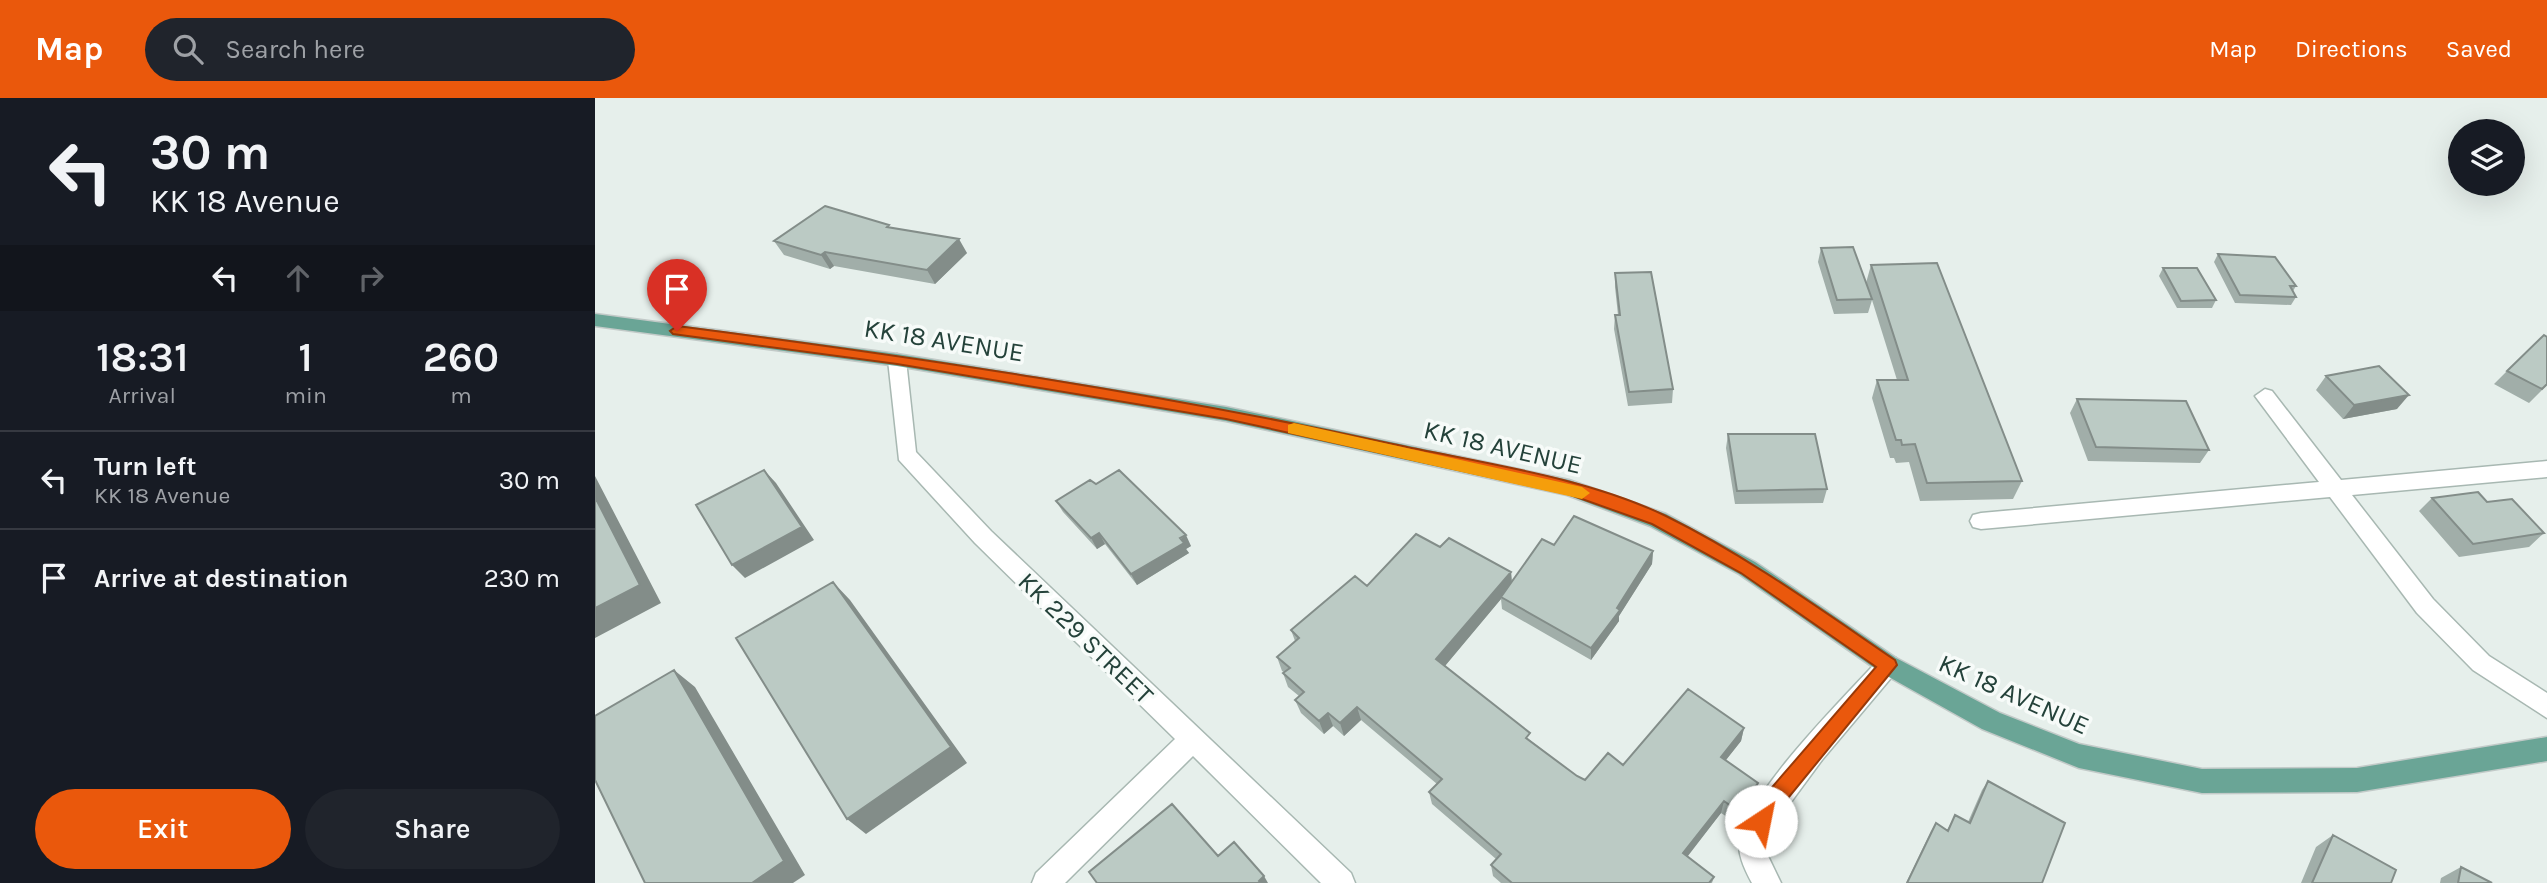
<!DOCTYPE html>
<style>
:root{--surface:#171b24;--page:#20242c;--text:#f1f3f6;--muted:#9ea1a6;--line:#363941;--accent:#ea580c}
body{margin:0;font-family:Karla,sans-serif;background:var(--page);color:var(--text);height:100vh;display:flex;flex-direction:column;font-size:26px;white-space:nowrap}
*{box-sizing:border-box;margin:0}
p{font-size:23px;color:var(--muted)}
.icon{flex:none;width:38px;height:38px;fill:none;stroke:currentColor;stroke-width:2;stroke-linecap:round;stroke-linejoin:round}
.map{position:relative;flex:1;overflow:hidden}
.sheet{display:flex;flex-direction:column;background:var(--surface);width:595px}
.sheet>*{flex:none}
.banner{background:#171b24;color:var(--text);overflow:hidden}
.buttons{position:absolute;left:1853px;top:21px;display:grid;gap:14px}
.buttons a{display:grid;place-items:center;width:77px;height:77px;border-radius:50%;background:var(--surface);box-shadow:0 7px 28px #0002;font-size:35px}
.pin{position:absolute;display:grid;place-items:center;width:60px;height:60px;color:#fff;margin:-72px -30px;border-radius:50% 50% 50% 0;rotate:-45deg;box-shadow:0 0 7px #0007}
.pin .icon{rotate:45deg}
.me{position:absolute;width:77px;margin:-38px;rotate:34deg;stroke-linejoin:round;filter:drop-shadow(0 0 5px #0008)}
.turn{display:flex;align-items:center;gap:24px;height:147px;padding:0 35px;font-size:32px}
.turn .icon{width:91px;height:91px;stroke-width:2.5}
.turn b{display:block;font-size:49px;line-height:60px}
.lanes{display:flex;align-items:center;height:66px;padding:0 35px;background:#0003;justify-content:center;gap:35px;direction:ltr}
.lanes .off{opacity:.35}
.eta{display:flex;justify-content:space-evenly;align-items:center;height:119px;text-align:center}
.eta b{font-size:42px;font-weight:600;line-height:49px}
.action{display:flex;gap:14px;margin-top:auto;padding:14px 35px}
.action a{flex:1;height:80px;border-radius:42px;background:var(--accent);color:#fff;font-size:28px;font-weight:600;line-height:80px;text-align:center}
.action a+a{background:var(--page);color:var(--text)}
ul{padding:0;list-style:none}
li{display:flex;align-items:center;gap:21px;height:98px;padding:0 35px;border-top:2px solid var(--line)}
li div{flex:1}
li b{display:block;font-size:26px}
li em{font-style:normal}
header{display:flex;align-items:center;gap:42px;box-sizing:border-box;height:98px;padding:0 35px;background:var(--accent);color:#fff}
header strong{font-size:33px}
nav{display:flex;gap:38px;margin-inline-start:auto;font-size:24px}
.search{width:490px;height:63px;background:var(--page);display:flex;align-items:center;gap:18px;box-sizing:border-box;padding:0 24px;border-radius:38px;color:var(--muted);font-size:26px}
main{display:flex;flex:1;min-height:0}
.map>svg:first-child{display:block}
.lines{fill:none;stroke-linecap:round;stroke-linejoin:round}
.minor-casing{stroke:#a8b8b2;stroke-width:3}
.major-casing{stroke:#c2cac8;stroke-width:3}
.minor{fill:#fff;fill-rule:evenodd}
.major{fill:#6aa596;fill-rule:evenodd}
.wall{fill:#a1aea9}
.shaded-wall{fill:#838d89}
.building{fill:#bbcac4;stroke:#838d89;stroke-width:2}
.route{fill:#ea580c;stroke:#983908;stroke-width:2}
.slow{fill:#f59e0b}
.labels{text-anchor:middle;stroke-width:7;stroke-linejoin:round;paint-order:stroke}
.street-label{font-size:26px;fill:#24423a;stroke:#f7fbf9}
</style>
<header>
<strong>Map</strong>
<div class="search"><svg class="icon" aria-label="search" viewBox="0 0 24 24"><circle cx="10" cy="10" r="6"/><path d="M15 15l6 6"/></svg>Search here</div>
<nav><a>Map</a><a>Directions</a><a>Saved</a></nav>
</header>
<main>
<section class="sheet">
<div class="banner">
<div class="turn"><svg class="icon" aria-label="left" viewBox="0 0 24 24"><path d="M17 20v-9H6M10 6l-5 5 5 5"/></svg><div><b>30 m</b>KK 18 Avenue</div></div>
<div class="lanes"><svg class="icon" aria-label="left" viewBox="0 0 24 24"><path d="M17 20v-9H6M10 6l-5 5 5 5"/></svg><svg class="icon off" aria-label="ahead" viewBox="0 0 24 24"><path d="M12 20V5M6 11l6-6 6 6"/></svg><svg class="icon off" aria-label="right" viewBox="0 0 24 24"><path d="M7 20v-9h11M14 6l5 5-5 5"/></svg></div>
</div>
<div class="eta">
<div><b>18:31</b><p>Arrival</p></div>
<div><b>1</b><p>min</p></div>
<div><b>260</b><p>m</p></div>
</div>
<ul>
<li><svg class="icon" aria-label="left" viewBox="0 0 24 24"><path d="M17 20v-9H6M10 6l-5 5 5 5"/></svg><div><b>Turn left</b><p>KK 18 Avenue</p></div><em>30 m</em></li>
<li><svg class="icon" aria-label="arrive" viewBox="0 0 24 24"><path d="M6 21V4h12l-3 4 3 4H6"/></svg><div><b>Arrive at destination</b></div><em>230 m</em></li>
</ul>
<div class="action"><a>Exit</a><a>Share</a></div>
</section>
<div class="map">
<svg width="1952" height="785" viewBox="0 0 1952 785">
<rect width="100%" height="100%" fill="#e6efeb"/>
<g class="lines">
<defs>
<path id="minor" d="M302 256 311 262 321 354 396 433 756 775 760 785H726L598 658 470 785H437L441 775 580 641 380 445 304 362 293 262Z
M1670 291 1677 293 1746 382 1952 363V379L1757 397 1838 501 1894 558 1952 595V620L1878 572 1822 515 1735 399 1386 431 1378 429 1375 423 1378 417 1386 415 1724 384 1660 298Z
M1293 557 1301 560 1305 567 1301 574 1227 662 1174 734 1173 758 1186 785H1157C1150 772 1141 754 1145 739 1159 688 1248 601 1285 560Z"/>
<path id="major" d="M0 216 302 256 631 309 974 382 1071 416 1160 464 1301 560 1405 615 1484 646 1607 671 1762 670 1952 639V663L1762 694 1607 695 1484 670 1387 631 1285 574 1144 476 1055 428 972 397 631 323 302 268 0 228Z"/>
</defs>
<!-- minor casing -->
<use href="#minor" class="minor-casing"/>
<!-- major casing -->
<use href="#major" class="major-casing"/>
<!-- minor -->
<use href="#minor" class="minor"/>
<!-- major -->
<use href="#major" class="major"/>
</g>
<!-- wall -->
<path class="wall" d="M296 129 372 155 340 186 239 168 235 171 189 157 179 143Z
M1226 150 1271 185 1276 167 1427 383 1418 401 1325 403 1314 364 1301 365 1299 360H1295L1277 300 1282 282H1302L1277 202 1273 215 1239 216 1223 164Z
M1623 156 1701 188 1698 193 1701 199 1696 207 1640 205 1619 164Z
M1568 170 1621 202 1617 210H1582L1564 178Z
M1020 175 1078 291 1077 305 1033 308 1019 231 1020 217H1023L1020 189Z
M1952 239V287L1934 305 1899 286 1912 273Z
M1731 278 1802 311 1748 321 1721 292Z
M1482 301 1614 352 1605 365 1493 363 1475 315Z
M1133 336 1232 391 1228 405 1140 406 1131 350Z
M501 386 596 448 591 451 594 455 542 487 510 446 502 451 468 414 461 403Z
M1837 400 1892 404 1949 435 1934 449 1864 459 1824 413Z
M959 447 1058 453 1057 466 1024 518V523L996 562 907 511 906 501 850 568 936 643 982 678 990 682 1028 667 1149 630 1146 643 1131 662 1163 685 1159 698 1140 724 1126 715 1092 758 1119 779 1117 785H906L898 778 896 767 901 761 837 706 834 694 842 686 766 622 749 638 738 628 729 636 706 615 700 602 704 598 693 589 688 575 689 574 687 573 682 559 700 543 696 532 772 488 845 449 916 474 917 484Z
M1393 683 1447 785H1311L1336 733 1341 725 1352 732 1360 717 1373 724 1387 692Z
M1738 737 1796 785H1706L1721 749Z
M1866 769 1897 785H1845L1846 780Z"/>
<!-- shaded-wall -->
<path class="shaded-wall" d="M364 141 372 155 340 186 332 172Z
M230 154 239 168 235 171 226 157Z
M1814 297 1802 311 1748 321 1759 307Z
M169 372 181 385 219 442 150 480 137 467Z
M0 378 66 505 0 540Z
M504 435 510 446 502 451 496 440Z
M591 437 596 448 591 451 594 455 542 487 536 476Z
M1058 453 1057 466 1024 518V523L996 562V550Z
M916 474 917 488 906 499V501L844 575 841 561Z
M238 484 255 502 372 665 271 736 252 721Z
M79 572 100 589 210 777 198 785H157Z
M762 609 766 622 749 638 745 625Z
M733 615 738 628 729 636 724 623Z
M1149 630 1146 643 1123 672 1126 659Z
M1163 685 1159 698 1140 724 1143 713Z
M1129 703 1126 715 1086 767 1088 755Z
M669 778 673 785H665L664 783Z"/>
<!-- building -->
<path class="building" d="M230 108 294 127 292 129 364 141 332 172 230 154 226 157 179 143Z
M1258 149 1277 201 1242 202 1226 150Z
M1623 156 1680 159 1701 188H1695L1701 199 1645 197Z
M1342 165 1427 383 1332 385 1320 346 1307 347 1306 342H1301L1282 282H1313L1276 167Z
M1568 170H1602L1621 202 1586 203Z
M1056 174 1078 291 1034 294 1020 217H1025L1020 175Z
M1949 237 1952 239V286L1947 291 1912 273Z
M1784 268 1814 297 1759 307 1731 278Z
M1482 301 1591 303 1614 352 1501 349Z
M1133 336H1220L1232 391 1142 393Z
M169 372 207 429 137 467 101 407Z
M524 372 591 437 585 440 589 445 536 476 504 435 496 440 461 403 495 382 501 386Z
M1883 394 1892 404 1917 401 1949 435 1878 446 1837 400Z
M0 399 45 487 0 510Z
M979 418 1058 453 1022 510 1025 512 996 550 906 499 947 441 959 447Z
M821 436 845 449 854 440 916 474 841 561 935 635 931 640 982 678 990 682 1013 655 1028 667 1093 591 1149 630 1126 659 1163 685 1143 713 1129 703 1088 755 1119 779 1114 785H917L896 767 906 756 834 694 847 681 762 609 745 625 733 615 724 623 700 602 709 594 688 575 695 570 682 559 704 540 696 532 760 478 772 488Z
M238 484 356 649 252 721 141 540Z
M79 572 189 763 157 785H50L0 682V618Z
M1393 683 1470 725 1447 785H1312L1341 725 1353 733 1360 717 1375 725Z
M577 706 623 758 639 744 669 778 664 783 666 785H502L494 774Z
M1738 737 1801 772 1796 785H1717Z
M1866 769 1897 785H1863Z"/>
<!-- route -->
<path class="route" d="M82 228C323 259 561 295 798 346 886 365 991 379 1071 418 1152 458 1225 511 1300 562L1302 567 1180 716 1173 730 1166 733 1159 730 1156 723 1166 702 1281 569 1146 475 1057 426 973 396 631 321 302 266 78 236 75 233Z"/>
<!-- slow -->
<path class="slow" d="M699 325 987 389 995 395 987 401 693 335V327Z"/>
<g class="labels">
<!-- street labels -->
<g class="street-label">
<text transform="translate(349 242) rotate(9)" y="9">KK 18 AVENUE</text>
<text transform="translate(908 349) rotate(13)" y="9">KK 18 AVENUE</text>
<text transform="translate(491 540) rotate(44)" y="9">KK 229 STREET</text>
<text transform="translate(1419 596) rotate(24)" y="9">KK 18 AVENUE</text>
</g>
</g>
</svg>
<div class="buttons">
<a><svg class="icon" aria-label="layers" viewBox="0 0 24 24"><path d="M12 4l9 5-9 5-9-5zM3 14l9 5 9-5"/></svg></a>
</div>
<div class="pin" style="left:82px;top:233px;background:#d93025"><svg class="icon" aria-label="arrive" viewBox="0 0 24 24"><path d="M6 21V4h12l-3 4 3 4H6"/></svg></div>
<svg class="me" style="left:1166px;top:723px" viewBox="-20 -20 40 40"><circle r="19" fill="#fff"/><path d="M0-13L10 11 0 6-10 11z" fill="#ea580c"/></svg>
</div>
</main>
